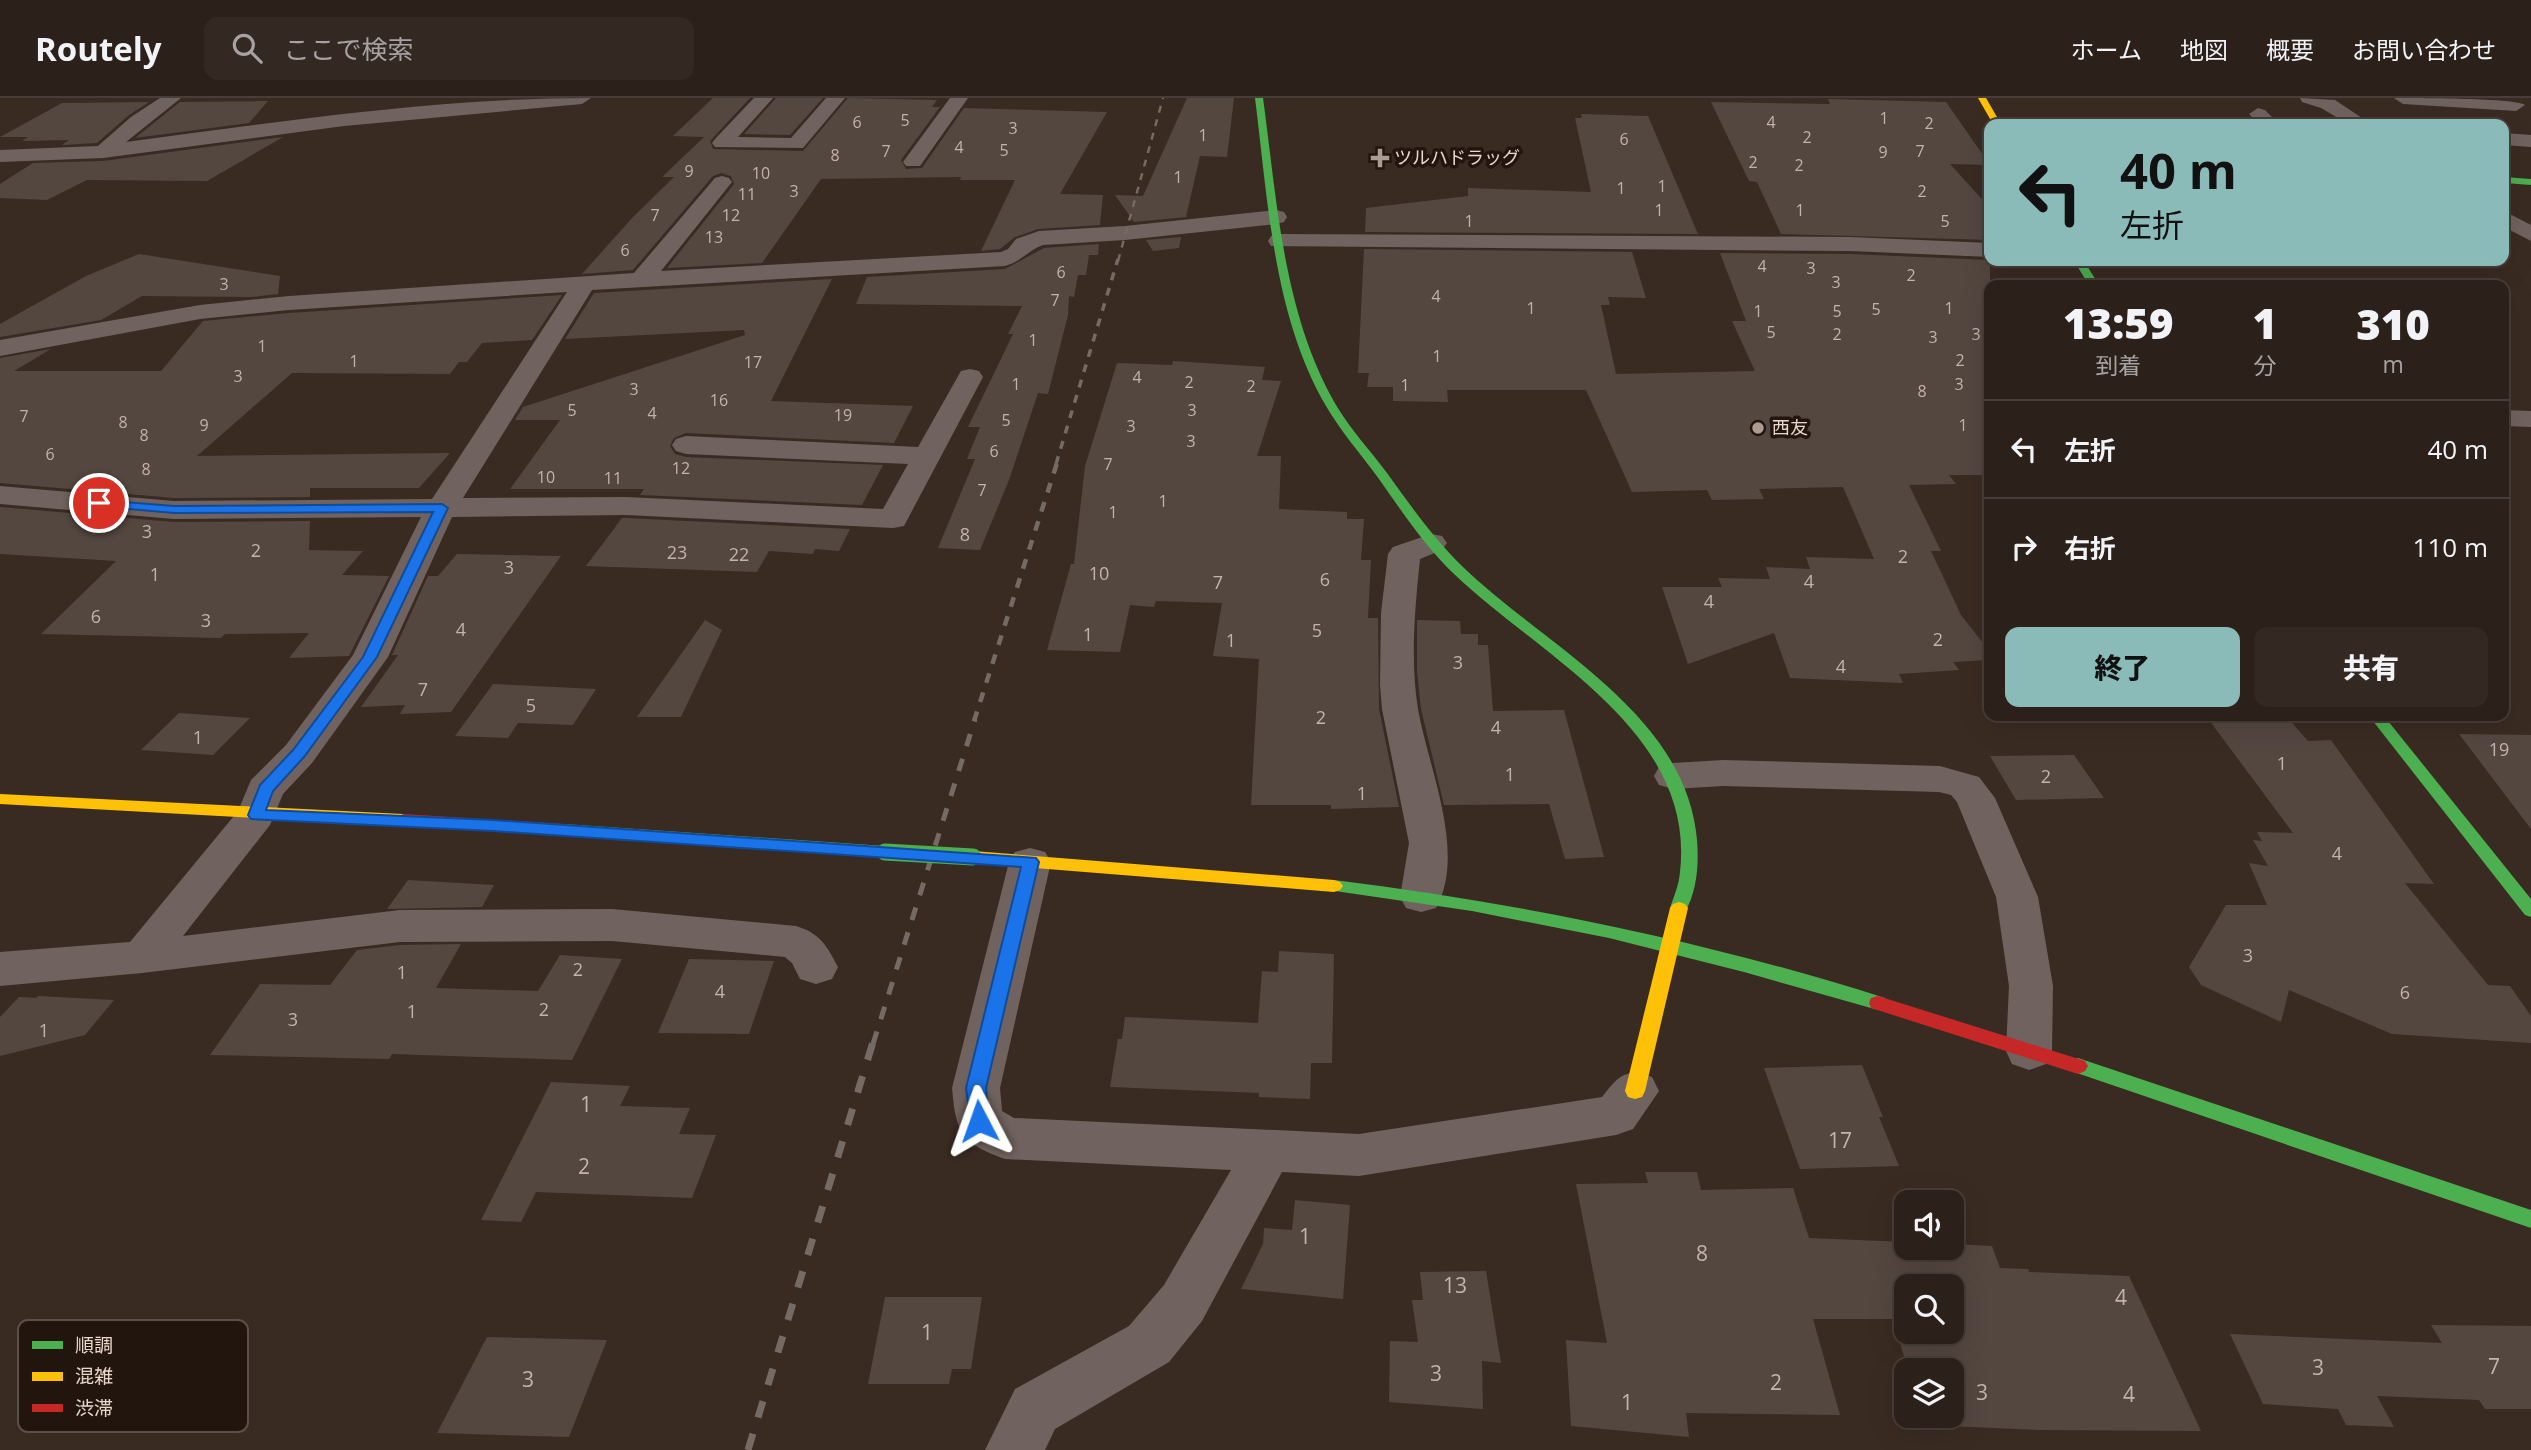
<!DOCTYPE html>
<html lang="ja">
<meta charset="utf-8">
<style>
:root{--surface:#2c201a;--page:#342823;--text:#f1f3f6;--muted:#a6a3a2;--line:#483e39;--accent:#8bbbb9}
body{margin:0;font-family:"Open Sans","Noto Sans JP",sans-serif;background:var(--page);color:var(--text);height:100vh;display:flex;flex-direction:column;font-size:26px;white-space:nowrap}
*{box-sizing:border-box;margin:0}
p{font-size:23px;color:var(--muted)}
.icon{flex:none;width:38px;height:38px;fill:none;stroke:currentColor;stroke-width:2;stroke-linecap:round;stroke-linejoin:round}
.map{position:relative;flex:1;overflow:hidden}
.panel{position:absolute;left:1984px;top:182px;width:525px;height:441px;display:flex;flex-direction:column;background:var(--surface);border-radius:14px;box-shadow:0 7px 28px #0002,0 0 0 2px var(--line)}
.panel>*{flex:none}
.top-card{position:absolute;left:1984px;top:21px;width:525px;height:147px;border-radius:14px;box-shadow:0 7px 28px #0002,0 0 0 2px var(--line);background:#8bbbb9;color:#111;overflow:hidden}
.controls{position:absolute;left:1894px;top:1092px;display:grid;gap:14px}
.controls a{display:grid;place-items:center;width:70px;height:70px;border-radius:14px;background:var(--surface);box-shadow:0 7px 28px #0002,0 0 0 2px var(--line);font-size:35px}
.pin{position:absolute;display:grid;place-items:center;width:60px;height:60px;color:#fff;margin:-30px;border:4px solid #fff;border-radius:50%;box-shadow:0 2px 7px #0007}
.me{position:absolute;width:77px;margin:-38px;rotate:356deg;stroke-linejoin:round;filter:drop-shadow(0 0 5px #0008)}
.turn{display:flex;align-items:center;gap:24px;height:147px;padding:0 21px;font-size:32px}
.turn .icon{width:91px;height:91px;stroke-width:2.5}
.turn b{display:block;font-size:49px;line-height:60px}
.eta{display:flex;justify-content:space-evenly;align-items:center;height:119px;text-align:center}
.eta b{font-size:42px;font-weight:800;line-height:49px}
.primary-button{display:flex;gap:14px;margin-top:auto;padding:14px 21px}
.primary-button a{flex:1;height:80px;border-radius:14px;background:var(--accent);color:#111;font-size:28px;font-weight:800;line-height:80px;text-align:center}
.primary-button a+a{background:var(--page);color:var(--text)}
ul{padding:0;list-style:none}
li{display:flex;align-items:center;gap:21px;height:98px;padding:0 21px;border-top:2px solid var(--line)}
li div{flex:1}
li b{display:block;font-size:26px}
li em{font-style:normal}
header{display:flex;align-items:center;gap:42px;box-sizing:border-box;height:98px;padding:0 35px;background:var(--surface);border-bottom:2px solid var(--line)}
header strong{font-size:33px}
nav{display:flex;gap:38px;margin-inline-start:auto;font-size:24px}
.search{width:490px;height:63px;background:var(--page);display:flex;align-items:center;gap:18px;box-sizing:border-box;padding:0 24px;border-radius:14px;color:var(--muted);font-size:26px}
.map>svg:first-child{display:block}
.building{fill:#544740;fill-rule:evenodd}
.lines{fill:none;stroke-linecap:round;stroke-linejoin:round}
.street{fill:#70635f;fill-rule:evenodd}
.fast{fill:#4caf50;fill-rule:evenodd}
.slow{fill:#ffc107;fill-rule:evenodd}
.jam{fill:#c62828;fill-rule:evenodd}
.rail-far4{stroke:#766a64;stroke-width:2.5;stroke-dasharray:7 7;stroke-linecap:butt}
.rail-far3{stroke:#766a64;stroke-width:3.5;stroke-dasharray:8 8;stroke-linecap:butt}
.rail-far2{stroke:#766a64;stroke-width:4.5;stroke-dasharray:10 10;stroke-linecap:butt}
.rail-far1{stroke:#766a64;stroke-width:5;stroke-dasharray:13 13;stroke-linecap:butt}
.rail{stroke:#766a64;stroke-width:7;stroke-dasharray:17 17;stroke-linecap:butt}
.fast-bridge{stroke:#4caf50;stroke-width:17}
.route{fill:#1a73e8;stroke:#114b97;stroke-width:2}
.poi-dot{fill:#ac9b91;stroke:#21150e;stroke-width:2.5}
.labels{text-anchor:middle;stroke-width:7;stroke-linejoin:round;paint-order:stroke}
.far-number-label{font-size:16px;fill:#c4b3aa}
.far-poi-label{font-size:18px;fill:#e9d7cd;stroke:#21150e;text-anchor:start}
.number-label{font-size:18px;fill:#c4b3aa}
.near-number-label{font-size:21px;fill:#c4b3aa}
.key{fill:#21150e;stroke:#5d4f47;stroke-width:2}
.key-label{font-size:19px;fill:#e9d7cd}
</style>
<header>
<strong>Routely</strong>
<div class="search"><svg class="icon" aria-label="search" viewBox="0 0 24 24"><circle cx="10" cy="10" r="6"/><path d="M15 15l6 6"/></svg>ここで検索</div>
<nav><a>ホーム</a><a>地図</a><a>概要</a><a>お問い合わせ</a></nav>
</header>
<div class="map">
<svg width="2531" height="1352" viewBox="0 0 2531 1352">
<rect width="100%" height="100%" fill="#3a2b22"/>
<!-- building -->
<path class="building" d="M713 0H750L710 43 713 51 803 53 848 0 937 2 932 9H940L901 62 906 71 922 70 964 10 1107 14 1060 96 1103 97 1100 127 1038 131 1015 139 1000 151 981 153 1015 82H960L961 79 821 81 762 165 667 170 734 86 731 78 721 75 713 78 633 172 582 176 633 119 674 79H662L704 39 673 38Z
M776 0H823L790 37 744 36Z
M1187 0H1234L1227 59 1200 58 1186 119 1134 124 1115 97 1143 98Z
M1828 1 1946 4 1990 67 1950 66 1990 110V142L1781 136 1757 84 1749 83 1711 4 1830 6Z
M268 3 249 25 135 40 180 4Z
M149 4 129 17 97 45 62 47 69 42 22 43 28 39H0L62 5Z
M1581 16 1648 18 1698 136 1365 134 1366 110 1468 98V90L1591 94 1575 20H1582Z
M283 39 207 83 87 82 47 102 0 100V86L33 65 103 63Z
M1181 139 1179 150 1153 153 1146 142Z
M1099 146 1098 157H1089L1086 177H1078L1074 199 1069 198 1068 217 1048 296 1038 295 1009 382 980 452 938 450 975 361H967L980 329H968L1013 236H1008L1022 208 856 206 867 179 1005 171 1044 150Z
M1364 151 1632 154 1646 200 1608 199 1610 207H1601L1616 276 1755 273 1732 223H1746L1720 155 1850 156 1990 162V377H1949L1956 386 1909 387 1941 453H1931L1961 517 1990 554V562L1953 564 1959 572 1899 576 1903 585 1790 580 1774 535 1688 566 1662 489H1722L1718 480 1770 481 1766 469 1810 471 1806 459 1874 461 1843 389 1759 391 1764 401 1712 402 1707 392 1632 394 1586 292H1447L1448 304 1393 303V289H1367L1369 275H1358Z
M139 156 280 178 278 196 251 199 142 198 101 222 0 239V226L86 178Z
M832 181 771 303 913 308 894 345 686 335 674 340 670 348 675 356 686 359 883 367 862 407 640 397 644 391H510L560 322H515L523 309 745 237 744 232 565 241 594 195Z
M562 197 532 242 482 245 467 264H459L450 276 292 275 197 358 450 355 419 390H310V399L174 400 0 385V260L51 251 14 273H161L203 223 289 215Z
M1173 263 1265 269 1262 282 1281 283 1257 358H1281L1279 411 1347 414V421H1364L1361 462H1371L1368 520H1378L1379 611 1399 709 1331 711V707H1251L1259 561 1213 558 1222 505 1156 503 1154 509 1130 507 1120 554 1047 552 1071 466H1074L1085 368 1117 265 1172 267Z
M0 409 174 424 310 423 309 452 363 453 342 477 389 478 349 558 289 560 309 535 225 536 221 540 41 536 116 463 0 456Z
M622 420H626L850 431 839 453 815 451 813 456 769 453 757 474 586 468Z
M457 456 561 458 451 614 400 616 405 607 361 609 398 557H392L428 478H438Z
M705 522 722 532 681 619H637Z
M1417 522 1460 523 1461 536H1478V547H1488L1493 613 1564 612 1604 759 1565 761 1549 706 1444 707 1421 611 1417 574Z
M493 586 596 591 573 627 518 625 508 640 455 638Z
M179 615 250 620 213 657 141 652Z
M2206 618H2286L2308 643 2331 642 2434 786 2405 785 2488 887 2510 888 2531 918V945L2392 936 2289 892 2281 924 2201 887 2189 869 2226 807H2267L2249 765 2268 768 2253 742 2262 743 2257 734 2293 735Z
M2459 636 2531 637V731Z
M2074 657 2104 700 2016 702 1990 658Z
M408 782 494 787 482 809 387 811Z
M461 846 436 890 538 893 560 857 622 861 572 962 392 956 389 961 210 957 260 886 330 887 357 852 400 847Z
M1279 853 1334 856 1332 965H1311L1310 1001 1259 999V995L1110 989 1118 941H1122L1125 919 1258 925 1262 873 1278 874Z
M689 861 774 863 749 936 658 935Z
M38 898 114 902 85 937 0 958V919L19 899 36 900Z
M1862 967 1883 1019H1879L1899 1068 1800 1071 1764 970Z
M551 984 630 988 620 1008 690 1010 679 1036 716 1037 692 1100 536 1094 521 1124 481 1122Z
M1645 1074H1697L1701 1092 1793 1090 1809 1140 1906 1144V1150H1951V1146L1992 1148 2000 1170 2028 1171 2029 1174 2129 1178 2201 1333 2040 1332 1925 1327 1922 1318H1951V1272H1908L1893 1221H1813L1840 1317 1686 1315 1689 1339 1571 1328 1566 1242 1607 1245 1576 1086 1648 1085ZM1906 1188H1951V1234H1906Z
M1295 1102 1350 1107 1343 1201 1241 1191 1263 1146 1264 1130 1292 1132Z
M1486 1173 1501 1265 1482 1263 1483 1311 1389 1304 1390 1243 1418 1244 1412 1202H1423L1420 1174Z
M885 1199H982L971 1271H952L949 1286H868Z
M2431 1227 2531 1228V1311H2485L2479 1302 2377 1298 2394 1329 2346 1327 2338 1311 2263 1306 2230 1236 2442 1245Z
M487 1239 607 1242 569 1339 437 1335Z"/>
<g class="lines">
<!-- street -->
<path class="street" d="M160 0H181L126 44C280 24 435 0 591 0L582 6 344 28 103 60 0 64V52L98 48 131 19Z
M754 0H773L738 39 791 40 826 0H845L803 50 715 49 712 45 715 41Z
M950 0H968L920 68H906L903 64Z
M2300 0 2335 2 2371 26H2348L2321 10 2302 4Z
M2394 0C2415 0 2516 0 2525 7L2516 13 2403 6Z
M2258 10 2265 12 2279 26H2259L2249 16Z
M2504 35 2531 37V49L2504 47Z
M722 78 729 80 732 84 661 173 1001 154 1008 151 1016 141 1039 133 1125 128 1276 112 1284 114 1287 119 1284 124 1276 126 1125 142 1043 147C1028 152 1021 164 1005 168L592 192 463 400 626 399 883 411 908 366 686 356 676 353 672 347 676 341 686 338 918 349 961 273 970 271 979 273 983 279 904 428 893 430 626 417 452 419 388 559 312 665 283 696 270 727 183 838 400 812 612 811 796 828C820 835 827 848 838 869L832 881 816 886 800 881 792 865 785 859 612 843 400 844 142 875 0 888V854L130 844 238 713 251 682 286 647 353 557 421 419 174 421 0 406V388L174 403 432 401 567 194 289 212 200 221 0 258V242L200 207 289 198 634 175 715 80Z
M2504 113 2531 127V143L2504 129Z
M1279 136 1850 139 1990 145V159L1850 153 1271 148 1268 143 1271 138Z
M2504 312 2531 313V329L2504 328Z
M1431 436 1442 438 1447 445 1442 452 1420 461C1415 510 1410 562 1418 611 1428 669 1467 755 1436 810L1421 814 1406 810 1400 799 1409 745 1382 611 1380 587 1381 515 1388 456 1393 449Z
M1723 662 1940 668 1979 679 1995 700 2038 799 2053 888 2052 953 2046 966 2029 972 2012 966 2006 953 2009 888 1996 799 1957 704 1951 697 1939 694 1723 688 1673 691 1659 687 1654 678 1659 669 1673 665Z
M1030 750 1045 754 1051 764 1000 990 1002 1013 1014 1020 1359 1036 1602 999C1619 978 1624 970 1652 979L1659 993 1633 1031 1616 1037 1359 1078 1282 1074 1202 1223 1169 1264 1055 1331 1045 1352H985L1015 1291 1129 1228 1164 1187 1231 1072 1005 1061C961 1045 956 1035 952 990L1009 764 1015 754Z"/>
<!-- fast -->
<path class="fast" d="M1255 0H1263C1277 102 1283 216 1336 307 1350 331 1370 352 1387 375 1411 408 1433 440 1463 469 1546 549 1686 615 1697 742 1699 767 1697 793 1685 814H1673L1670 810C1674 798 1679 787 1680 774 1696 633 1541 559 1454 476 1424 447 1403 415 1379 381 1361 356 1341 334 1326 308 1273 217 1268 102 1255 0Z
M2504 79 2531 81V87L2504 85Z
M2074 163H2084L2099 187H2089Z
M2369 618H2384L2531 801V819L2525 817Z
M564 726 885 748 891 750 893 754 891 758 885 760 558 736 556 732 558 728Z
M1334 782C1520 805 1706 843 1885 900L1887 905 1885 910 1878 912 1744 874 1609 840 1472 813 1328 792 1325 788 1328 784Z
M2078 960 2531 1112V1130L2071 973 2068 968 2071 963Z"/>
<!-- slow -->
<path class="slow" d="M1978 0H1986L2001 26H1993Z
M0 696 403 716 411 722 403 728 0 706Z
M973 753 1334 782 1340 784 1343 788 1340 792 1334 794 973 765 967 763 965 759 967 755Z
M1679 804 1685 806 1688 810 1645 993 1642 999 1635 1001 1628 999 1625 993 1670 810 1673 806Z"/>
<!-- jam -->
<path class="jam" d="M403 716 564 726 572 732 564 738 397 726 395 722Z
M1878 898 2085 963 2088 968 2085 973 2078 976 1871 910 1869 905 1871 900Z"/>
<!-- rail-far4 -->
<path class="rail-far4" d="M1118 163 1163 0"/>
<!-- rail-far3 -->
<path class="rail-far3" d="M1056 366 1118 161"/>
<!-- rail-far2 -->
<path class="rail-far2" d="M974 623 1057 365"/>
<!-- rail-far1 -->
<path class="rail-far1" d="M873 946 975 621"/>
<!-- rail -->
<path class="rail" d="M748 1352 873 944"/>
<!-- fast-bridge -->
<path class="fast-bridge" d="M885 754 973 759"/>
</g>
<!-- route -->
<path class="route" d="M99 402 174 408 442 406 448 410 377 559 304 659 273 693 266 712 493 722 1036 760 1039 764 986 990 989 1023 986 1029 979 1032 971 1029 966 990 1021 769 493 733 251 721 248 717 260 687 293 652 363 559 433 414 174 415 95 408V403Z"/>
<!-- markers -->
<g class="poi-dot">
<path d="M1376.5 49.5h7v7h7v7h-7v7h-7v-7h-7v-7h7z"/>
<circle cx="1758" cy="330" r="7"/>
</g>
<g class="labels">
<!-- far-number labels -->
<g class="far-number-label">
<text x="1884" y="26">1</text>
<text x="905" y="28">5</text>
<text x="857" y="30">6</text>
<text x="1771" y="30">4</text>
<text x="1929" y="31">2</text>
<text x="1013" y="36">3</text>
<text x="1203" y="43">1</text>
<text x="1807" y="45">2</text>
<text x="1624" y="47">6</text>
<text x="959" y="55">4</text>
<text x="1004" y="58">5</text>
<text x="886" y="59">7</text>
<text x="1920" y="59">7</text>
<text x="1883" y="60">9</text>
<text x="835" y="63">8</text>
<text x="1753" y="70">2</text>
<text x="1799" y="73">2</text>
<text x="689" y="79">9</text>
<text x="761" y="81">10</text>
<text x="1178" y="85">1</text>
<text x="1662" y="94">1</text>
<text x="1621" y="96">1</text>
<text x="794" y="99">3</text>
<text x="1922" y="99">2</text>
<text x="747" y="102">11</text>
<text x="1659" y="118">1</text>
<text x="1800" y="118">1</text>
<text x="655" y="123">7</text>
<text x="731" y="123">12</text>
<text x="1469" y="129">1</text>
<text x="1945" y="129">5</text>
<text x="714" y="145">13</text>
<text x="625" y="158">6</text>
<text x="1762" y="174">4</text>
<text x="1811" y="176">3</text>
<text x="1061" y="180">6</text>
<text x="1911" y="183">2</text>
<text x="1836" y="190">3</text>
<text x="224" y="192">3</text>
<text x="1436" y="204">4</text>
<text x="1055" y="208">7</text>
<text x="1531" y="216">1</text>
<text x="1949" y="216">1</text>
<text x="1876" y="217">5</text>
<text x="1758" y="219">1</text>
<text x="1837" y="219">5</text>
<text x="1771" y="240">5</text>
<text x="1837" y="242">2</text>
<text x="1976" y="242">3</text>
<text x="1933" y="245">3</text>
<text x="1033" y="248">1</text>
<text x="262" y="254">1</text>
<text x="1437" y="264">1</text>
<text x="1960" y="268">2</text>
<text x="354" y="269">1</text>
<text x="753" y="270">17</text>
<text x="238" y="284">3</text>
<text x="1137" y="285">4</text>
<text x="1189" y="290">2</text>
<text x="1016" y="292">1</text>
<text x="1959" y="292">3</text>
<text x="1405" y="293">1</text>
<text x="1251" y="294">2</text>
<text x="634" y="297">3</text>
<text x="1922" y="299">8</text>
<text x="719" y="308">16</text>
<text x="572" y="318">5</text>
<text x="1192" y="318">3</text>
<text x="652" y="321">4</text>
<text x="843" y="323">19</text>
<text x="24" y="324">7</text>
<text x="1006" y="328">5</text>
<text x="123" y="330">8</text>
<text x="204" y="333">9</text>
<text x="1963" y="333">1</text>
<text x="1131" y="334">3</text>
<text x="144" y="343">8</text>
<text x="1191" y="349">3</text>
<text x="994" y="359">6</text>
<text x="50" y="362">6</text>
<text x="1108" y="372">7</text>
<text x="681" y="376">12</text>
<text x="146" y="377">8</text>
<text x="546" y="385">10</text>
<text x="613" y="386">11</text>
<text x="982" y="398">7</text>
<text x="1163" y="409">1</text>
<text x="1113" y="420">1</text>
</g>
<!-- far-poi labels -->
<g class="far-poi-label">
<text x="1394" y="66">ツルハドラッグ</text>
<text x="1772" y="336">西友</text>
</g>
<!-- number labels -->
<g class="number-label">
<text x="147" y="440">3</text>
<text x="965" y="443">8</text>
<text x="256" y="459">2</text>
<text x="677" y="461">23</text>
<text x="739" y="463">22</text>
<text x="1903" y="465">2</text>
<text x="509" y="476">3</text>
<text x="1099" y="482">10</text>
<text x="155" y="483">1</text>
<text x="1325" y="488">6</text>
<text x="1809" y="490">4</text>
<text x="1218" y="491">7</text>
<text x="1709" y="510">4</text>
<text x="96" y="525">6</text>
<text x="206" y="529">3</text>
<text x="461" y="538">4</text>
<text x="1317" y="539">5</text>
<text x="1088" y="543">1</text>
<text x="1938" y="548">2</text>
<text x="1231" y="549">1</text>
<text x="1458" y="571">3</text>
<text x="1841" y="575">4</text>
<text x="423" y="598">7</text>
<text x="531" y="614">5</text>
<text x="1321" y="626">2</text>
<text x="1496" y="636">4</text>
<text x="198" y="646">1</text>
<text x="2499" y="658">19</text>
<text x="2282" y="672">1</text>
<text x="1510" y="683">1</text>
<text x="2046" y="685">2</text>
<text x="1362" y="702">1</text>
<text x="2337" y="762">4</text>
<text x="2248" y="864">3</text>
<text x="578" y="878">2</text>
<text x="402" y="881">1</text>
<text x="720" y="900">4</text>
<text x="2405" y="901">6</text>
<text x="544" y="918">2</text>
<text x="412" y="920">1</text>
<text x="293" y="928">3</text>
<text x="44" y="939">1</text>
</g>
<!-- near-number labels -->
<g class="near-number-label">
<text x="586" y="1014">1</text>
<text x="1840" y="1050">17</text>
<text x="584" y="1076">2</text>
<text x="1305" y="1146">1</text>
<text x="1702" y="1163">8</text>
<text x="1455" y="1195">13</text>
<text x="2121" y="1207">4</text>
<text x="927" y="1242">1</text>
<text x="2494" y="1276">7</text>
<text x="2318" y="1277">3</text>
<text x="1436" y="1283">3</text>
<text x="528" y="1289">3</text>
<text x="1776" y="1292">2</text>
<text x="1982" y="1302">3</text>
<text x="2129" y="1304">4</text>
<text x="1627" y="1312">1</text>
</g>
</g>
<!-- legend -->
<rect x="18" y="1222" width="230" height="112" rx="10" class="key"/>
<rect x="32" y="1243" width="31" height="8" fill="#4caf50"/>
<rect x="32" y="1274" width="31" height="9" fill="#ffc107"/>
<rect x="32" y="1306" width="31" height="8" fill="#c62828"/>
<g class="key-label">
<text x="75" y="1254">順調</text>
<text x="75" y="1285">混雑</text>
<text x="75" y="1317">渋滞</text>
</g>
</svg>
<div class="controls">
<a><svg class="icon" aria-label="sound" viewBox="0 0 24 24"><path d="M4 9h4l5-4v14l-5-4H4zM17 9q2 3 0 6"/></svg></a>
<a><svg class="icon" aria-label="search" viewBox="0 0 24 24"><circle cx="10" cy="10" r="6"/><path d="M15 15l6 6"/></svg></a>
<a><svg class="icon" aria-label="layers" viewBox="0 0 24 24"><path d="M12 4l9 5-9 5-9-5zM3 14l9 5 9-5"/></svg></a>
</div>
<div class="pin" style="left:99px;top:405px;background:#d93025"><svg class="icon" aria-label="arrive" viewBox="0 0 24 24"><path d="M6 21V4h12l-3 4 3 4H6"/></svg></div>
<svg class="me" style="left:979px;top:1023px" viewBox="-20 -20 40 40"><path d="M0-17L14 15 0 8-14 15z" fill="#1a73e8" stroke="#fff" stroke-width="4"/></svg>
<div class="top-card">
<div class="turn"><svg class="icon" aria-label="left" viewBox="0 0 24 24"><path d="M17 20v-9H6M10 6l-5 5 5 5"/></svg><div><b>40 m</b>左折</div></div>
</div>
<section class="panel">
<div class="eta">
<div><b>13:59</b><p>到着</p></div>
<div><b>1</b><p>分</p></div>
<div><b>310</b><p>m</p></div>
</div>
<ul>
<li><svg class="icon" aria-label="left" viewBox="0 0 24 24"><path d="M17 20v-9H6M10 6l-5 5 5 5"/></svg><div><b>左折</b></div><em>40 m</em></li>
<li><svg class="icon" aria-label="right" viewBox="0 0 24 24"><path d="M7 20v-9h11M14 6l5 5-5 5"/></svg><div><b>右折</b></div><em>110 m</em></li>
</ul>
<div class="primary-button"><a>終了</a><a>共有</a></div>
</section>
</div>
